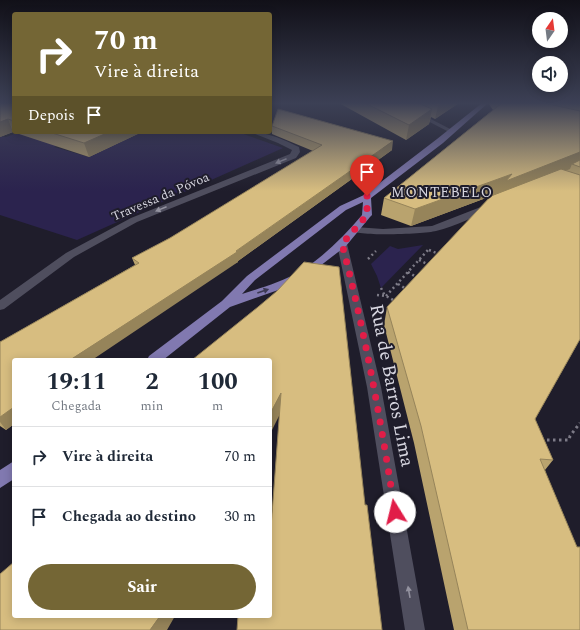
<!DOCTYPE html>
<html lang="pt">
<meta charset="utf-8">
<style>
:root{--surface:#fff;--page:#f6f6f7;--text:#1f2937;--muted:#747a83;--line:#e0e1e3;--accent:#746635}
body{margin:0;font-family:Spectral,serif;background:var(--page);color:var(--text);height:100vh;display:flex;flex-direction:column;font-size:15px;white-space:nowrap}
*{box-sizing:border-box;margin:0}
p{font-size:13px;color:var(--muted)}
.icon{flex:none;width:22px;height:22px;fill:none;stroke:currentColor;stroke-width:2;stroke-linecap:round;stroke-linejoin:round}
.map{position:relative;flex:1;overflow:hidden}
.details{position:absolute;left:12px;top:358px;width:260px;height:260px;display:flex;flex-direction:column;background:var(--surface);border-radius:4px;box-shadow:0 2px 10px #0003}
.details>*{flex:none}
.hud{position:absolute;left:12px;top:12px;width:260px;height:122px;border-radius:4px;box-shadow:0 2px 10px #0003;background:#746635;color:#fff;overflow:hidden}
.needle{width:26px;rotate:14deg}
.fabs{position:absolute;left:532px;top:12px;display:grid;gap:8px}
.fabs a{display:grid;place-items:center;width:36px;height:36px;border-radius:50%;background:var(--surface);box-shadow:0 2px 10px #0003;font-size:20px}
.pin{position:absolute;display:grid;place-items:center;width:34px;height:34px;color:#fff;margin:-41px -17px;border-radius:50% 50% 50% 0;rotate:-45deg;box-shadow:0 0 4px #0007}
.pin .icon{rotate:45deg}
.me{position:absolute;width:44px;margin:-22px;rotate:351deg;stroke-linejoin:round;filter:drop-shadow(0 0 3px #0008)}
.turn{display:flex;align-items:center;gap:14px;height:84px;padding:0 16px;font-size:18px}
.turn .icon{width:52px;height:52px;stroke-width:2.5}
.turn b{display:block;font-size:28px;line-height:34px}
.then{display:flex;align-items:center;height:38px;padding:0 16px;background:#0003;gap:8px;font-size:15px}
.eta{display:flex;justify-content:space-evenly;align-items:center;height:68px;text-align:center}
.eta b{font-size:24px;font-weight:700;line-height:28px}
.action{display:flex;gap:8px;margin-top:auto;padding:8px 16px}
.action a{flex:1;height:46px;border-radius:24px;background:var(--accent);color:#fff;font-size:16px;font-weight:700;line-height:46px;text-align:center}
ul{padding:0;list-style:none}
li{display:flex;align-items:center;gap:12px;height:60px;padding:0 16px;border-top:1px solid var(--line)}
li div{flex:1}
li b{display:block;font-size:15px}
li em{font-style:normal}
.map>svg:first-child{display:block}
.green{fill:#2b234e}
.lines{fill:none;stroke-linecap:round;stroke-linejoin:round}
.path-far1{stroke:#7d7b87;stroke-width:2.5;stroke-dasharray:2 3;stroke-linecap:butt}
.path{stroke:#7d7b87;stroke-width:3;stroke-dasharray:2.5 3.5;stroke-linecap:butt}
.minor{fill:#4f4e5e;fill-rule:evenodd}
.major{fill:#8179b0;fill-rule:evenodd}
.wall{fill:#b9a36e}
.shaded-wall{fill:#96845a}
.building{fill:#d7bd80;stroke:#96845a}
.oneway{fill:#93929f}
.oneway2{fill:#3c3953}
.route{stroke:#e11d48;stroke-width:7;stroke-dasharray:0 12.6}
.labels{text-anchor:middle;stroke-width:4;stroke-linejoin:round;paint-order:stroke}
.far-street-label{font-size:13px;fill:#d7d6e0;stroke:#1f1d2b}
.far-neighbourhood-label{font-size:14px;letter-spacing:1px;fill:#d7d6e0;stroke:#1f1d2b}
.near-street-label{font-size:19px;fill:#d7d6e0;stroke:#1f1d2b}
</style>
<div class="map">
<svg width="580" height="630" viewBox="0 0 580 630">
<rect width="100%" height="100%" fill="#1f1d2b"/>
<!-- green -->
<path class="green" d="M20 132H89L54 147 89 157 142 132H238L283 148 77 240 0 215V136L6 137Z
M423 245 381 288 377 276 371 264 390 246 398 249Z"/>
<g class="lines">
<!-- path-far1 -->
<path class="path-far1" d="M429 250 439 254
M368 259 376 251
M419 260 429 265
M408 272 418 278
M398 284 408 290
M381 288 385 296
M377 295 386 296 395 301
M386 296 428 250"/>
<!-- path -->
<path class="path" d="M541 440H569L570 436 580 423"/>
<!-- minor -->
<path class="minor" d="M393 103H400L454 131 449 132Z
M250 132C267 132 283 139 299 147L300 152 296 158 137 222 74 257 4 309 0 310V300L66 253 131 218 290 154 292 150 278 143Z
M491 203 495 206 494 208C475 216 456 226 436 231 425 234 357 237 350 230L355 227 383 229 432 226Z
M342 241 347 244 381 387 425 630H405L367 387 337 244Z"/>
<!-- major -->
<path class="major" d="M482 103H488L443 143 371 198 372 215 370 217 346 246 307 276 284 288 230 307 163 360H147L149 356 222 301 247 276 340 206 364 195 437 139ZM363 202 362 215C344 236 324 257 299 272 281 282 261 288 242 294L255 280 346 210Z
M14 461V479L0 488V470Z"/>
</g>
<!-- wall -->
<path class="wall" d="M14 103V132H142L89 157 13 132 0 137Z
M339 103H459L435 119 431 117 429 124 406 140Z
M489 103H580V339L535 419 553 460 545 470 580 630H454L414 443 384 325 387 307 502 192 411 226 381 215 384 198 493 110 489 104Z
M272 126 392 150 238 261V262L14 360V424L6 430 0 426V342L135 265 132 258 170 238 313 151 272 134Z"/>
<!-- shaded-wall -->
<path class="shaded-wall" d="M442 103H459L435 119 438 106Z
M432 109 429 124 406 140 409 125Z
M8 119 13 132 0 137V122Z
M109 132H142L89 157 84 143Z
M393 141 392 150 238 261V262L92 360H70L236 251Z
M580 152V165L572 164 570 169 500 197 502 192 411 226 415 209 512 174Z
M281 393V412L270 434V414Z
M14 407V424L6 430 0 422V417Z
M160 616H175L167 630H150Z"/>
<!-- building -->
<path class="building" d="M0 103H14V121L8 119 0 122Z
M365 103H418L432 109 409 125Z
M432 103H442L438 106Z
M502 103H544L580 111V152L506 181 512 174 415 209 384 198Z
M571 103H580V105Z
M278 109 393 141 236 251 237 252 70 360H14V407L0 417V342L139 263 132 258 170 238 322 145 272 126Z
M49 132H109L84 143Z
M580 160V167L572 164Z
M561 169 580 175V339L535 419 553 460 540 459 577 547H580V630H468L421 426 387 307 491 196Z
M304 262 339 267 365 505H367L382 630H237L238 616H270V541L281 393 270 414V360H192L258 307 277 291Z
M14 562V616H160L150 630H0V574Z"/>
<!-- one-way arrows -->
<defs><path id="oneway-solid" d="M-6-.8H1V-3.2L6.5 0L1 3.2V.8H-6Z"/></defs>
<g class="oneway">
<use href="#oneway-solid" transform="translate(281 161) rotate(158)"/>
<use href="#oneway-solid" transform="translate(161 209) rotate(158)"/>
<use href="#oneway-solid" transform="translate(409 592) rotate(-100)"/>
</g>
<use class="oneway2" href="#oneway-solid" transform="translate(263 291) rotate(-19)"/>
<!-- sky -->
<linearGradient id="sky" x2="0" y2="1"><stop stop-color="#111018"/><stop offset="0.54" stop-color="#3c4055"/><stop offset="1" stop-color="#3c4055" stop-opacity="0"/></linearGradient>
<rect width="580" height="191" fill="url(#sky)"/>
<g class="lines">
<!-- route -->
<path class="route" d="M367 196V215L342 244C365 332 381 422 395 512"/>
</g>
<g class="labels">
<!-- far-street labels -->
<g class="far-street-label">
<text transform="translate(160 196) rotate(-23)" y="5">Travessa da Póvoa</text>
</g>
<!-- far-neighbourhood labels -->
<g class="far-neighbourhood-label">
<text x="442" y="197">MONTEBELO</text>
</g>
<!-- near-street labels -->
<g class="near-street-label">
<text transform="translate(393 385) rotate(79)" y="7">Rua de Barros Lima</text>
</g>
</g>
</svg>
<div class="fabs">
<a><svg class="needle" viewBox="-14 -14 28 28"><path d="M0-13l5 13h-10z" fill="#e53935"/><path d="M0 13l5-13h-10z" fill="#747a83"/></svg></a>
<a><svg class="icon" aria-label="sound" viewBox="0 0 24 24"><path d="M4 9h4l5-4v14l-5-4H4zM17 9q2 3 0 6"/></svg></a>
</div>
<div class="pin" style="left:367px;top:196px;background:#d93025"><svg class="icon" aria-label="arrive" viewBox="0 0 24 24"><path d="M6 21V4h12l-3 4 3 4H6"/></svg></div>
<svg class="me" style="left:395px;top:512px" viewBox="-20 -20 40 40"><circle r="19" fill="#fff"/><path d="M0-13L10 11 0 6-10 11z" fill="#e11d48"/></svg>
<div class="hud">
<div class="turn"><svg class="icon" aria-label="right" viewBox="0 0 24 24"><path d="M7 20v-9h11M14 6l5 5-5 5"/></svg><div><b>70 m</b>Vire à direita</div></div>
<div class="then">Depois<svg class="icon" aria-label="arrive" viewBox="0 0 24 24"><path d="M6 21V4h12l-3 4 3 4H6"/></svg></div>
</div>
<section class="details">
<div class="eta">
<div><b>19:11</b><p>Chegada</p></div>
<div><b>2</b><p>min</p></div>
<div><b>100</b><p>m</p></div>
</div>
<ul>
<li><svg class="icon" aria-label="right" viewBox="0 0 24 24"><path d="M7 20v-9h11M14 6l5 5-5 5"/></svg><div><b>Vire à direita</b></div><em>70 m</em></li>
<li><svg class="icon" aria-label="arrive" viewBox="0 0 24 24"><path d="M6 21V4h12l-3 4 3 4H6"/></svg><div><b>Chegada ao destino</b></div><em>30 m</em></li>
</ul>
<div class="action"><a>Sair</a></div>
</section>
</div>
